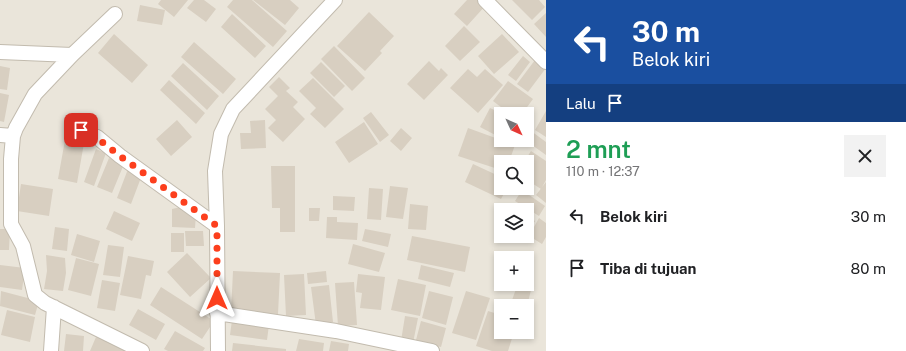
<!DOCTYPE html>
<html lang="id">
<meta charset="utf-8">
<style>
:root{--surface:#fff;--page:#f2f2f2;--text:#202124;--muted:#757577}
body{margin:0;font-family:"Public Sans",sans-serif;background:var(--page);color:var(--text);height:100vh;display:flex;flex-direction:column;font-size:15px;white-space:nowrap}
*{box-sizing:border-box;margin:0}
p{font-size:13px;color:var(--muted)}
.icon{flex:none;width:22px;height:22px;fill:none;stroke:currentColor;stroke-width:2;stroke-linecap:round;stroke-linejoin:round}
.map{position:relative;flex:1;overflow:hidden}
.panel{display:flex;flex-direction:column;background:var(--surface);width:360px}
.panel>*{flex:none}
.banner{background:#1a4fa0;color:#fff;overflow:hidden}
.needle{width:26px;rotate:134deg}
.tools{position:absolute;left:494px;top:107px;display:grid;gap:8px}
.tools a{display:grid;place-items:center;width:40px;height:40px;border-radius:0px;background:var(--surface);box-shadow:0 2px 6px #0003;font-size:20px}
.pin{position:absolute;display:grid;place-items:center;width:34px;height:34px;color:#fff;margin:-17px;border-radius:8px;box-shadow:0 2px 6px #0006}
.me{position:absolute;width:44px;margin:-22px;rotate:0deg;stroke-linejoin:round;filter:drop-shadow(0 0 3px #0008)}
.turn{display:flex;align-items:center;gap:14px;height:84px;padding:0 20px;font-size:18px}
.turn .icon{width:52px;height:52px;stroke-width:2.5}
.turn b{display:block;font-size:28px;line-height:34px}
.then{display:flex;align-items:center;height:38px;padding:0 20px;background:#0003;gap:8px;font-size:15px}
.round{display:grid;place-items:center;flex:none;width:42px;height:42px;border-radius:0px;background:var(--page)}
.summary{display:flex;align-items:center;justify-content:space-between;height:68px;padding:0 20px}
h1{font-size:24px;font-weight:600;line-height:30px;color:#1e9e55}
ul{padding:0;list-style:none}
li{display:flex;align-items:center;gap:12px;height:52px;padding:0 20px}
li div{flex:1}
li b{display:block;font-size:15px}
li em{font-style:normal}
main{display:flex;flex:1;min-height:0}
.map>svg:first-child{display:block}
.residential{fill:#eae5da;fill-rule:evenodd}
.building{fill:#d8cfc1}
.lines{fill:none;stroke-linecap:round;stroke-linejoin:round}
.minor-casing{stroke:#c2bbae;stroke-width:16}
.minor{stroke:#fff;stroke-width:14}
.route{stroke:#fc3f1d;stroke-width:7;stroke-dasharray:0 12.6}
</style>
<main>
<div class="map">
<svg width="546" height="351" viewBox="0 0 546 351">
<rect width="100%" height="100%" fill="#f6f3ec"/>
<!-- residential -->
<path class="residential" d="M0 0H546V351H0ZM501 114H527V140H501ZM501 162H527V188H501ZM501 210H527V236H501ZM501 258H527V284H501ZM501 306H527V332H501Z"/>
<!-- building -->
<path class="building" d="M161 0H188L174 17 158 4Z
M194 0H204L216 9 206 22 187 8Z
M233 0H252L287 31 273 47 227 7Z
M253 0H290L299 8 285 25Z
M467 0H481L486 5 467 26 454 14Z
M512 0H539L545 7 532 20Z
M140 5 165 10 162 25 137 21Z
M369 12 394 36 380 51 382 53 365 71 337 46Z
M546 13V37L534 24Z
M232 14 266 46 255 58 221 27Z
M464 26 480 42 460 61 445 46Z
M114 34 148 65 132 83 98 53Z
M502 34 519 52 494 74 478 56Z
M194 42 236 79 223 94 181 57Z
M334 46 365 78 352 91 321 59Z
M523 56 530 62 516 81 508 75Z
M535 60 546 68 528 92 517 84Z
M429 61 439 71 441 68 448 75 424 100 407 84Z
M321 62 345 86 334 97 310 73Z
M183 63 219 96 207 110 171 76Z
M0 66 10 68 7 90 0 89Z
M468 69 477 77 485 69 503 85 478 113 450 88Z
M279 77 290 88 286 91 298 102 293 107 305 119 283 142 268 128 276 120 265 109 278 96 269 87Z
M313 78 344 109 325 128 310 114 316 108 299 91Z
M169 80 205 113 196 124 160 90Z
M508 81 533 99 522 114H510L493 101Z
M0 93 9 95 4 122 0 121Z
M490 108 501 113V138L480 127Z
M546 111V137L535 130Z
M371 112 389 135 380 142 363 118Z
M177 120 192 137 171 156 156 139Z
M265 120 266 148 241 149 240 133H251L250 121Z
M364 122 378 144 349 163 335 142Z
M401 128 412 138 401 151 390 141Z
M468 128 515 145 509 162H501V170L458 156Z
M531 131 546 142V155L525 140H527V137Z
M65 140 84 143 77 183 58 179Z
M96 149 106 153 94 186 84 182Z
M531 151 546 161V180L541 189 527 180V162H524Z
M109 158 124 164 112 193 97 187Z
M473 164 501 177V188H507L501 199 465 182Z
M271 166H295V232H280V208H272Z
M128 169 142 175 131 204 117 198Z
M546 182V203L536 195Z
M21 184 53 189 49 216 17 211Z
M390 186 408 188 403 219 386 217Z
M369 188 383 189 381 220 367 219Z
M522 190 545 206 539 216 515 201Z
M333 196 355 197 354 211 333 210Z
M410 204 428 206 426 230 408 229Z
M185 206 196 215 195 228 172 227V209Z
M309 208H320L319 221H309Z
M114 211 140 223 132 241 106 229Z
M527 216 535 221 527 233Z
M327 217H337V222L358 223 357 240 326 238Z
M539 218 546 223V237L542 244 529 236Z
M55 227 69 229 67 251 52 249Z
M0 229H10L9 250H0Z
M365 229 391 234 388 247 362 241Z
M185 231H203L204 246H186Z
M171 233H184V252H171Z
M77 234 100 241 94 262 71 255Z
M412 236 470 247 465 272 407 260Z
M353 244 385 253 379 272 348 264Z
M108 245 124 247 120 277 103 275Z
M187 253 211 278 190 297 167 272Z
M46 255 65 258 66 273 63 291 44 289 47 271Z
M128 256 154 261 151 276 146 275 141 299 120 295Z
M76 258 99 264 91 296 68 290Z
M0 265 25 268 22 290 0 287Z
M421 265 454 273 450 287 418 279Z
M233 271 280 273 278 314 231 312Z
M326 271 327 282 308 284 307 273Z
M304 274 306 315 286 316 284 275Z
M358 274 385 277 381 310 360 308 362 293 356 292Z
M398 279 426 285 420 316 391 310Z
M102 280 120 283 115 311 97 308Z
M354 282 357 325 338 326 335 283Z
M329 285 333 322 316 325 311 287Z
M517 286 531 290 527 306H501V309L496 308 499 299 511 303Z
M161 287 214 321 202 339 150 305Z
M1 291 39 301 35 315 0 306Z
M429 291 453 297 446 325 422 318Z
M466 291 490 298 476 340 452 333Z
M138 309 165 324 156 340 129 325Z
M7 310 35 317 30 342 1 335Z
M488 311 501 315V332H514L508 351H492L476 346Z
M405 316 418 318 413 343 401 341Z
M232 320 269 325 267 340 230 335Z
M421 321 446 328 441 347 416 340Z
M175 331 205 348 203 351H168L164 349Z
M66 334 84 336 83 351H64Z
M96 337 129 351H90Z
M299 339 324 343 323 351H296Z
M331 341 349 344 348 351H329Z
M233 343 286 349V351H232Z"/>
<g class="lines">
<defs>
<path id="minor" d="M485 0 546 62
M115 14 72 55 35 94 16 128 13 136 11 159V224L23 246 35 295 45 303 142 351
M0 52 72 55
M81 130 97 137 120 156 217 226
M0 135 13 136
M217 313 336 331 432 351
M51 351 54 307
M218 351 217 226 215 171 221 134 233 109 335 0"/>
</defs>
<!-- minor casing -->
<use href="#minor" class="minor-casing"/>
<!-- minor -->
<use href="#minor" class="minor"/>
</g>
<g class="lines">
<!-- route -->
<path class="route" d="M81 130 97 138 120 156 217 226V298"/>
</g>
</svg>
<div class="tools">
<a><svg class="needle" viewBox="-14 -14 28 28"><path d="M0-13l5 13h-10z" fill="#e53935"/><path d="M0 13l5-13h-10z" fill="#757577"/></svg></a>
<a><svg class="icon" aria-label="search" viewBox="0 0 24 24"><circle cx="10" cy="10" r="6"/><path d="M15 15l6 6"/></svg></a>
<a><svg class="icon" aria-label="layers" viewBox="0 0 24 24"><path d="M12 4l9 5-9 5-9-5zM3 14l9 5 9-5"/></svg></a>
<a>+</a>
<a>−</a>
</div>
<div class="pin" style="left:81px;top:130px;background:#d93025"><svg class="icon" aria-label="arrive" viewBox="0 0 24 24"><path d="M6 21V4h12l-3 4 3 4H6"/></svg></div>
<svg class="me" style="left:217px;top:298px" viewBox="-20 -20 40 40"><path d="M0-17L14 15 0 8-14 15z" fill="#fc3f1d" stroke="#fff" stroke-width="4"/></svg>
</div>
<section class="panel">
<div class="banner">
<div class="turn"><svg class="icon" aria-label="left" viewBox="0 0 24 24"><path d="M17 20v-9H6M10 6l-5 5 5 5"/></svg><div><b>30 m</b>Belok kiri</div></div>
<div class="then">Lalu<svg class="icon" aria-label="arrive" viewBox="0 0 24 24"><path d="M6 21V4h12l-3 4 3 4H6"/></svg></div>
</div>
<div class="summary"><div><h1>2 mnt</h1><p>110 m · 12:37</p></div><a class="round"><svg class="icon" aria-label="close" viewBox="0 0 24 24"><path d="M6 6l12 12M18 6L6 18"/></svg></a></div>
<ul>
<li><svg class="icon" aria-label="left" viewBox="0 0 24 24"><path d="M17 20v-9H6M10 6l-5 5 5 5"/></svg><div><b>Belok kiri</b></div><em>30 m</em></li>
<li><svg class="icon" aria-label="arrive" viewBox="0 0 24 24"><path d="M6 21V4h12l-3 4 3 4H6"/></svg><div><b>Tiba di tujuan</b></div><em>80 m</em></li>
</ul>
</section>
</main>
